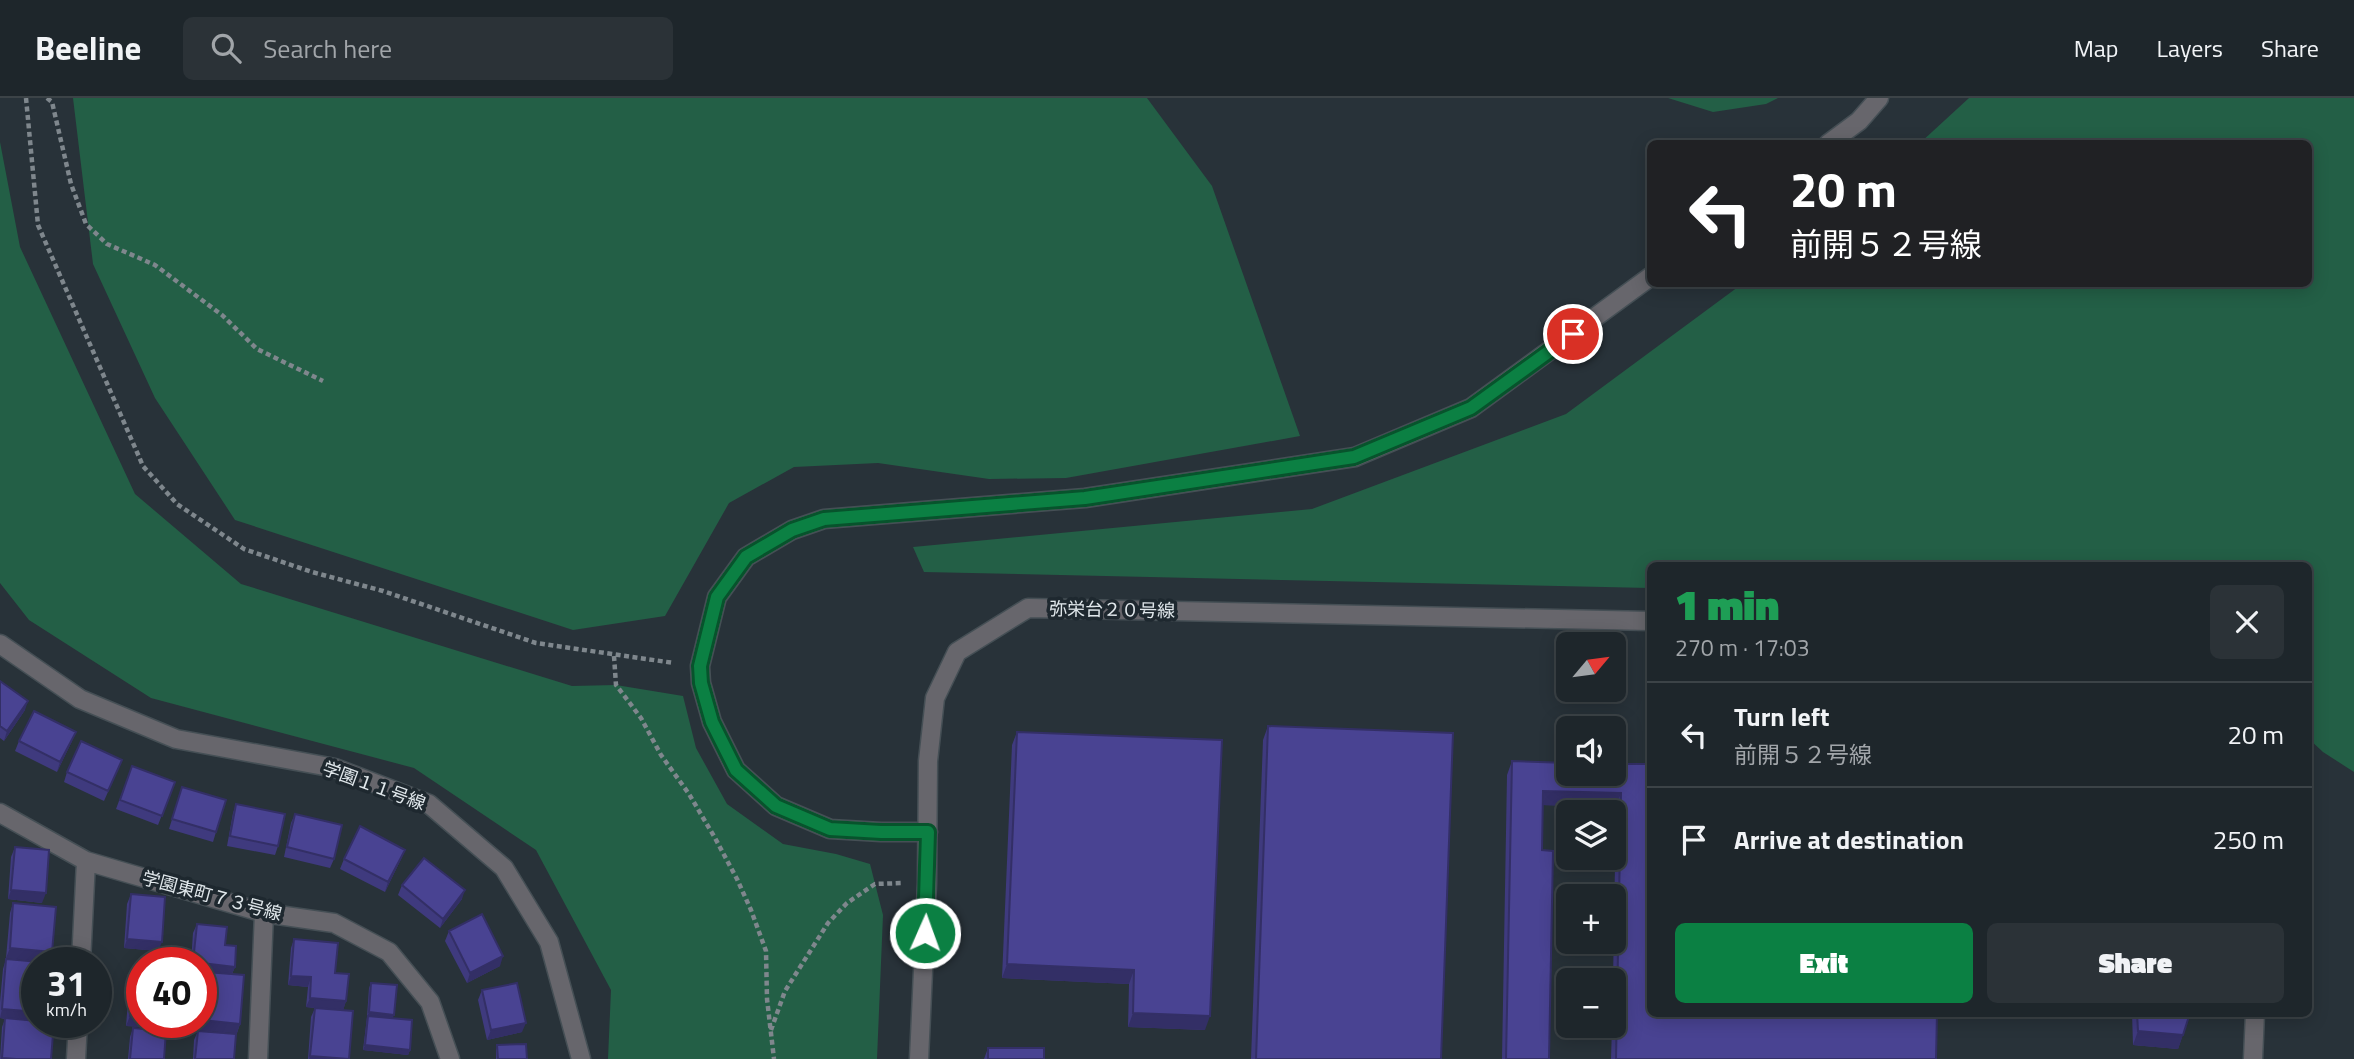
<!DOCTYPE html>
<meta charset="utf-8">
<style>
:root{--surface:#1e262b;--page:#2b3237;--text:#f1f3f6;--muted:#a1a5a9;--line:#3c4347;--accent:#0b8043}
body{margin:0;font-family:"Titillium Web","Noto Sans JP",sans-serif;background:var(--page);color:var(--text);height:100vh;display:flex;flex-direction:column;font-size:26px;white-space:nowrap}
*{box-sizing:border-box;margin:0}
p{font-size:23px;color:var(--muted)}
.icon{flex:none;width:38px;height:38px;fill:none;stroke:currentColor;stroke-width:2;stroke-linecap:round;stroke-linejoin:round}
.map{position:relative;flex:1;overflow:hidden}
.details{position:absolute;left:1647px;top:464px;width:665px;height:455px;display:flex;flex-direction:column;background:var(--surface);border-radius:10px;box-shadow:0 4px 18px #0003,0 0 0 2px var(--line)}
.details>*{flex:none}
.hud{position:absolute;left:1647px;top:42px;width:665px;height:147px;border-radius:10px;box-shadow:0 4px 18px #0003,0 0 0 2px var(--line);background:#202124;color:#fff;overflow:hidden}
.needle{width:46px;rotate:61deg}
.buttons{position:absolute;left:1556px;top:534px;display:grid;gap:14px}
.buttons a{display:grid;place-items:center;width:70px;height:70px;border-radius:10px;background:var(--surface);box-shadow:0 4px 18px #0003,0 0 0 2px var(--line);font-size:35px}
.speed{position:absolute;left:21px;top:849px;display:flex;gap:14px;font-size:35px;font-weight:700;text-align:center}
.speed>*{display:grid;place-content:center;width:91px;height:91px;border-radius:50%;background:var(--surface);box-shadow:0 4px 18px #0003,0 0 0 2px var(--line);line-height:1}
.speed small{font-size:18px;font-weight:400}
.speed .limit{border:10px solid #d22;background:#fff;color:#111}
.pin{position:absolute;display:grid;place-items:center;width:60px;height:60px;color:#fff;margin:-30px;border:4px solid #fff;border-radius:50%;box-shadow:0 2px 7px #0007}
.me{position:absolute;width:77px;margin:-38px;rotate:2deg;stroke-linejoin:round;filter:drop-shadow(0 0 5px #0008)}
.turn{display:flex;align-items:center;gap:24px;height:147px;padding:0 28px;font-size:32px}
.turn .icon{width:91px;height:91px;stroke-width:2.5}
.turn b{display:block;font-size:49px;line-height:60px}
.round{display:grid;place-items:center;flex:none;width:74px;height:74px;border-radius:10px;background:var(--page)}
.headline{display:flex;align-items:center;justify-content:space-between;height:119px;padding:0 28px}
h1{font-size:42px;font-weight:800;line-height:52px;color:#1e9e55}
.action{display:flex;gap:14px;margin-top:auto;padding:14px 28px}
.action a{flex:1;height:80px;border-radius:10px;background:var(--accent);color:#fff;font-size:28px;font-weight:800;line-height:80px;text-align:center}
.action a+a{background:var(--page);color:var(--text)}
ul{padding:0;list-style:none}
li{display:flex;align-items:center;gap:21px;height:105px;padding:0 28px;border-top:2px solid var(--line)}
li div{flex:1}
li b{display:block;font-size:26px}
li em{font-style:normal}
header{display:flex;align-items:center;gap:42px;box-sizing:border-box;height:98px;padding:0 35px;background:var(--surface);border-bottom:2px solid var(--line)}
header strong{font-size:33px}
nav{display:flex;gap:38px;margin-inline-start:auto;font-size:24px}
.search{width:490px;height:63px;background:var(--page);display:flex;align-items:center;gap:18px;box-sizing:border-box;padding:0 24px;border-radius:10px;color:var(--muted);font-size:26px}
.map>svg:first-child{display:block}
.green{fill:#235f46}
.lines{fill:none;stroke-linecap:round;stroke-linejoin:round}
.minor-casing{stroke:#454f55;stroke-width:21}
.tertiary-casing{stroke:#454f55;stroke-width:21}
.path{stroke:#7f878d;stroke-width:4.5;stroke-dasharray:5 3.5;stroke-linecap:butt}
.minor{stroke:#67666c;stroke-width:18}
.tertiary{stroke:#67666c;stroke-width:18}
.wall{fill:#3f3a7e}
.shaded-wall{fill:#332f66}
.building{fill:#494392;stroke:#332f66;stroke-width:2}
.route-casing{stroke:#07532c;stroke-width:18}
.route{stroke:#0b8043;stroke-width:12}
.labels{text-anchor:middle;stroke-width:7;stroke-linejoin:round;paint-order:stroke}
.street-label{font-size:18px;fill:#e0e7eb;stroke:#1e282f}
</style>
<header>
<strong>Beeline</strong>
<div class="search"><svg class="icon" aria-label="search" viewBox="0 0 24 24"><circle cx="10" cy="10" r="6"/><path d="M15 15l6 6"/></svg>Search here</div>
<nav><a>Map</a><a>Layers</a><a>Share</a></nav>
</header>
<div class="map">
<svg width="2354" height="961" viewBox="0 0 2354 961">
<rect width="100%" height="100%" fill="#283239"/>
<!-- green -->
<path class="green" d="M73 0H1147L1212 88 1300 338 1066 380 989 381 878 365 794 369 729 405 665 518 573 532 235 422 155 300 93 166Z
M1668 0H1778L1766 6 1713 14Z
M1969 0H2354V674L2323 654 2308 640V467H1650V490L924 474 913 449 1312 411 1566 316 1742 186H2308V46L1920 45Z
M0 44 20 149 135 396 241 486 572 588 616 587 683 598 696 650 727 706 783 746 836 756 870 766 883 817 877 961H608L611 892 536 752 414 670 151 600 29 522 0 485Z"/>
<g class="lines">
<defs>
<path id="minor" d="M1828 46 1859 23 1879 0
M0 715 86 763 264 815 334 825 389 854 430 904 450 961
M928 734H881L830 731 776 708 736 672 712 624 701 585 700 568 717 499 746 459 792 432 824 421 1085 400 1355 359 1471 310 1650 179
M81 864 86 763
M76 961 78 924
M258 961 264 815"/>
<path id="tertiary" d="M0 546 80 601 176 641 335 670 429 706 504 770 549 844 581 961
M919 961 927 785 928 663 935 600 957 554 1028 510 1650 523
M2253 961 2255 915"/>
</defs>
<!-- minor casing -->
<use href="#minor" class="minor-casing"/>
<!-- tertiary casing -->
<use href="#tertiary" class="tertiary-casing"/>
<!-- path -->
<path class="path" d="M26 0 38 127 143 368 177 406 244 451 312 474 383 493 536 545 674 565
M47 0 52 4 71 86 86 126 107 146 155 167 222 217 257 251 323 283
M614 558 616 587 641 620 661 657 689 696 715 740 737 781 751 812 766 853 767 901 774 961
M771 932 785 893 828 825 847 805 875 786 904 785"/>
<!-- minor -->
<use href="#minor" class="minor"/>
<!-- tertiary -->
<use href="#tertiary" class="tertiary"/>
</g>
<!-- wall -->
<path class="wall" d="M0 583 25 612 4 643 0 640Z
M1268 628 1441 961H1251L1263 642Z
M1017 634 1205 932 1128 929 1129 886 1002 880 1012 647Z
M19 643H72L57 674 15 653Z
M122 662 104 703 64 684 67 674Z
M1512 663 1614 676 1936 961H1611L1612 928H1614L1613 882 1616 709 1543 707 1542 752 1549 961H1502L1507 677Z
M132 668 175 684 158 727 116 711Z
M182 689 216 734 213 744 169 731Z
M236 706 278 748 275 757 227 748 233 715Z
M295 716 334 761 330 770 284 759 291 725Z
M15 749 42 805 8 801 11 759Z
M405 752 401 761 385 794 340 771 344 761Z
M402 787 462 801 440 830 398 797Z
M131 796 158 853 124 850 127 806Z
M13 805 48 864 6 860 10 815Z
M197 826 225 847 235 869 232 876 240 926 237 935 198 932 199 924H201V900L203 884 206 876 201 864H191L193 835Z
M449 833 500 868 467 885 445 843Z
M294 841 335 875 346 903 343 912 349 961H308L311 919 315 910 306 909 308 889 288 887 291 850Z
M6 861 37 924 51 961H0L2 929 5 921 0 920V904L3 871Z
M134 868 142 924H164L162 930 126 928 130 878Z
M371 885 393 920 410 952 408 957 363 952 367 919 369 890Z
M482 892 522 934 487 942 478 902Z
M2132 915H2190L2178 951 2133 947Z
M133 930 164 961H128L130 939Z
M198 933 234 961H193L194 942Z
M497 947 527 961H496V952Z
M988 950 1044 961H984Z"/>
<!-- shaded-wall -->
<path class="shaded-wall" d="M28 603 25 612 4 643 7 633Z
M76 634 72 643 57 674 60 664Z
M1543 693 1621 695 1616 709 1538 707Z
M405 752 401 761 385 794 388 784Z
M11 792 46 795 42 805 8 801Z
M465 792 462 801 440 830 443 821Z
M127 841 162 844 158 853 124 850Z
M10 850 52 854 48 864 6 860Z
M503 858 500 868 467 885 470 875Z
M201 866 235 869 231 878 201 876Z
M1007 866 1134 872 1129 886 1002 880Z
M291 878 311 879 308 889 288 887Z
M310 900 346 903 343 913 306 909Z
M2 911 37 914V924L0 920Z
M369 914 394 917 392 922 367 919Z
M1133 915 1210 918 1205 932 1128 929Z
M130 918 142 919V924H164L162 930 126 928Z
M202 922 240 926 237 935 198 932Z
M526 925 522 934 487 942 491 932Z
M2138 933 2183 937 2178 951 2133 947Z
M365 947 410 952 408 957 363 952Z
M310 958 348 961H309Z"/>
<!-- building -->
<path class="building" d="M0 583 28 603 7 633 0 628Z
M34 613 76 634 60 664 19 643Z
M1268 628 1453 635 1441 961H1256Z
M1017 634 1222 642 1210 918 1133 915 1134 872 1007 866Z
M81 643 122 662 108 693 67 674Z
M1512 663 1568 665V676H1614V666H1650V915H1937L1936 961H1616L1621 695 1543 693 1542 752 1553 753 1549 961H1506Z
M132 668 175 684 162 718 120 702Z
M182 689 226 702 216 734 172 721Z
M236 706 285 716 278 748 230 738Z
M295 716 342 727 334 761 287 749Z
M360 728 405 752 388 784 344 761Z
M15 749 49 752 46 795 11 792Z
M424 760 465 792 443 821 402 787Z
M131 796 165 799 162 844 127 841Z
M13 805 56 809 52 854 10 850Z
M482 816 503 858 470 875 449 833Z
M197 826 227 829 225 847 236 848 235 869 193 864Z
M294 841 338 845 335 875 349 876 346 903 310 900 311 879 291 878Z
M6 861 40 864H37V914L2 911Z
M134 868 142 869V919L130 918Z
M206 874 244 877 240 926 202 922Z
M371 885 397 887 394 917 369 914Z
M517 885 526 925 491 932 482 892Z
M315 910 353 913 349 961 310 958Z
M2137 915H2190L2183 937 2138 933Z
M368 918 412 922 410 952 365 947Z
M5 920 37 923V924H54L51 961H16L2 960Z
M133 930 166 933 164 961H130Z
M198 933 236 936 234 961H195Z
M526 946 527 961H498L497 947Z
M988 950H1044V961H988Z"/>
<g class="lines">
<defs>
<path id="route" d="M925 835 928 734H881L830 731 776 708 736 672 712 624 701 585 700 568 717 499 746 459 792 432 824 421 1085 400 1354 359 1471 310 1573 236"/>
</defs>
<!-- route casing -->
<use href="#route" class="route-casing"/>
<!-- route -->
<use href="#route" class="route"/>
</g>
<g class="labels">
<!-- street labels -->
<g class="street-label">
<text transform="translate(1112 512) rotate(1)" y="6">弥栄台２０号線</text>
<text transform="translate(374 688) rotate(20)" y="6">学園１１号線</text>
<text transform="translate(212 798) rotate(15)" y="6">学園東町７３号線</text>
</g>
</g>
</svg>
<div class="buttons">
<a><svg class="needle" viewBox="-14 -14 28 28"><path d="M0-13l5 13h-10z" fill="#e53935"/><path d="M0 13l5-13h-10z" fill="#a1a5a9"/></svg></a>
<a><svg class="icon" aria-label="sound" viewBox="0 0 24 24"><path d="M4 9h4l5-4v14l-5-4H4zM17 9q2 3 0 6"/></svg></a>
<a><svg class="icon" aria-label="layers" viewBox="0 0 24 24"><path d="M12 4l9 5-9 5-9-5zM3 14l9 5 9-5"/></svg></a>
<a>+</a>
<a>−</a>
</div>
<div class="speed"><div>31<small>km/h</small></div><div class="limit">40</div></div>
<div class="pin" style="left:1573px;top:236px;background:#d93025"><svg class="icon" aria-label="arrive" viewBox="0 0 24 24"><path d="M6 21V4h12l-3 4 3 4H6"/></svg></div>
<svg class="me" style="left:925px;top:835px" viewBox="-20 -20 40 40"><circle r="17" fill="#0b8043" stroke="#fff" stroke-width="3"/><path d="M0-11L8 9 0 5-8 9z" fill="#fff"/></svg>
<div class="hud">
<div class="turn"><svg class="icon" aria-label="left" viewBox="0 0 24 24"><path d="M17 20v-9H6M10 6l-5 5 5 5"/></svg><div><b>20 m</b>前開５２号線</div></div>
</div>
<section class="details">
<div class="headline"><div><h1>1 min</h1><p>270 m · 17:03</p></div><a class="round"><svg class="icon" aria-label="close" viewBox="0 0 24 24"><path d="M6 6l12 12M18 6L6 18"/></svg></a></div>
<ul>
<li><svg class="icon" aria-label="left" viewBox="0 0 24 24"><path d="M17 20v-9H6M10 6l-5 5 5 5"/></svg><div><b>Turn left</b><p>前開５２号線</p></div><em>20 m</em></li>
<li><svg class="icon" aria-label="arrive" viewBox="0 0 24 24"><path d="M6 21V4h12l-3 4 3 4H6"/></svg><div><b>Arrive at destination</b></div><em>250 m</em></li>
</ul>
<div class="action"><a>Exit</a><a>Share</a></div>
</section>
</div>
